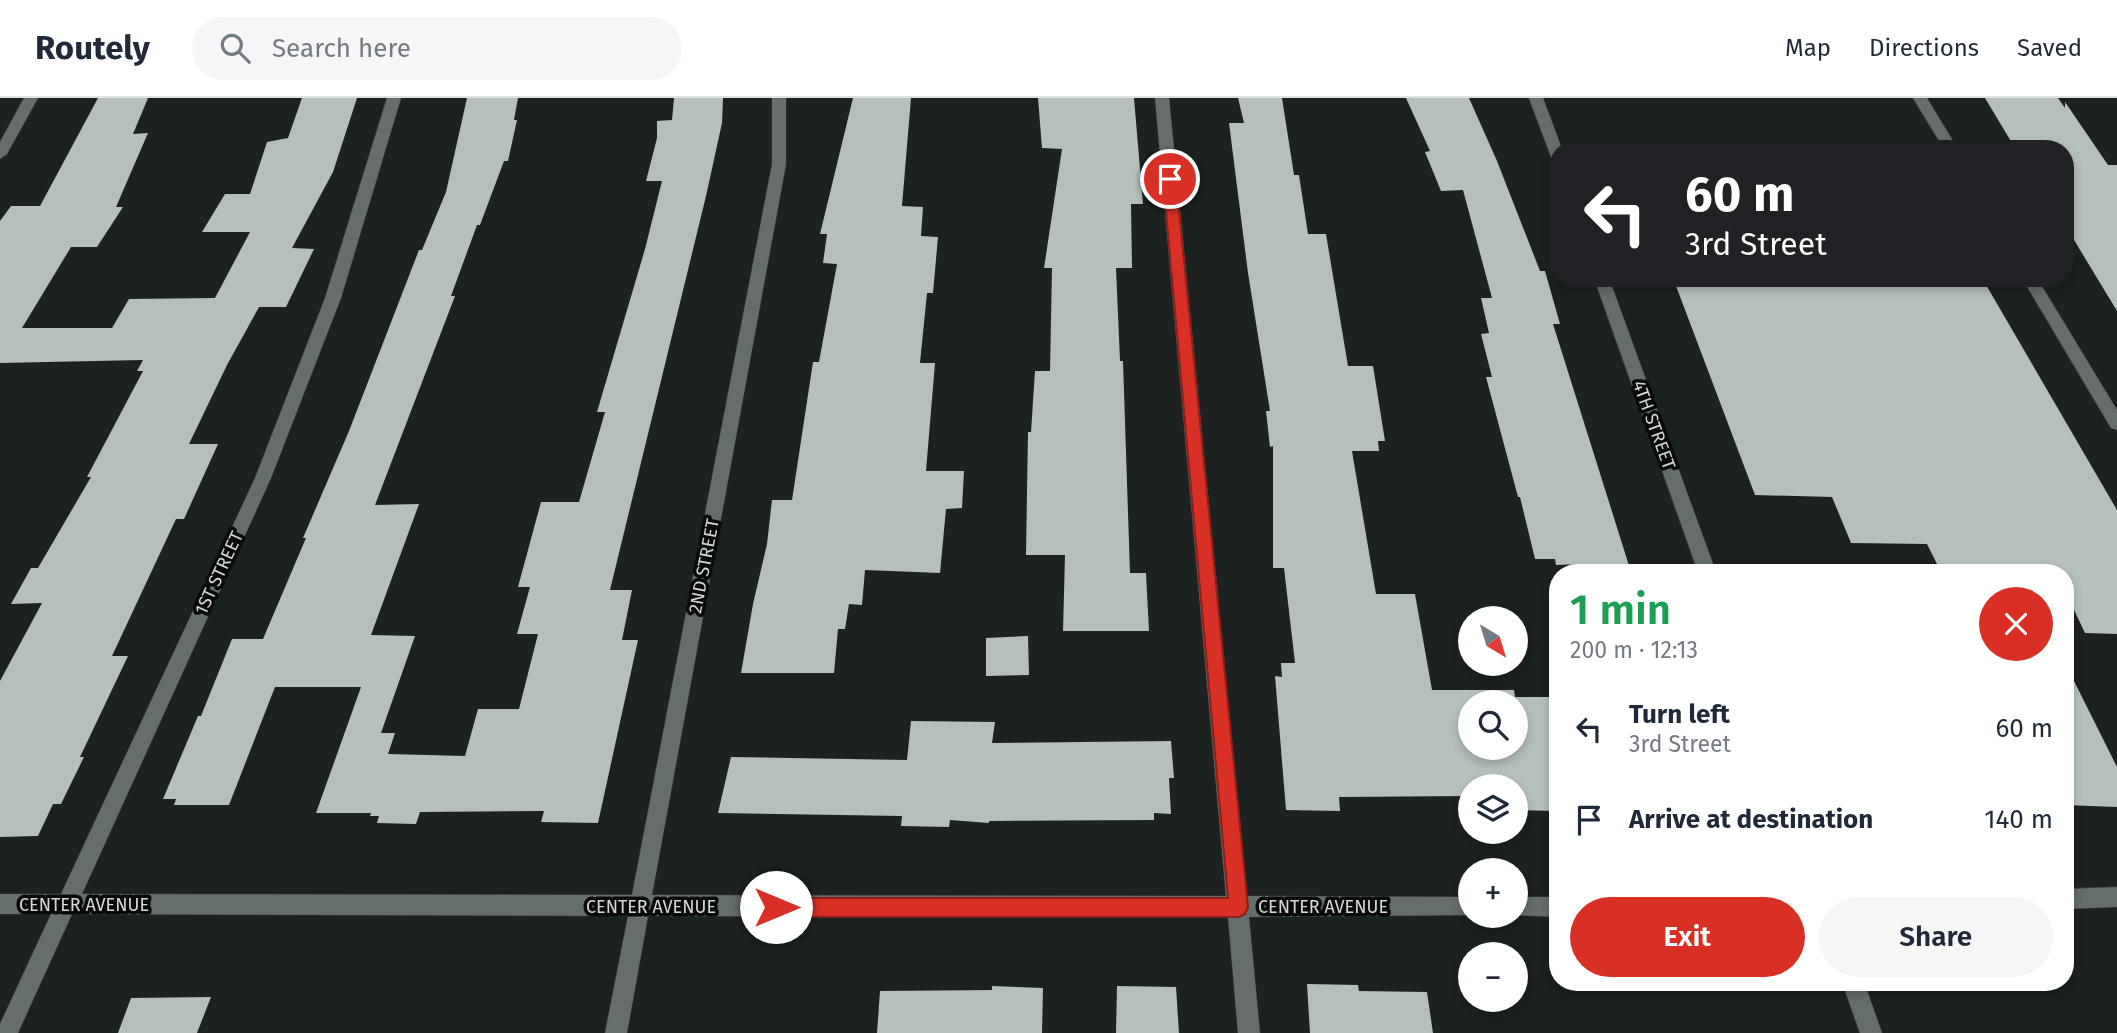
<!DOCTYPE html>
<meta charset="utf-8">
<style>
:root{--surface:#fff;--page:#f6f6f7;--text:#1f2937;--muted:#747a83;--line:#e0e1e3;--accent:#d93025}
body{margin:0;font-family:"Fira Sans",sans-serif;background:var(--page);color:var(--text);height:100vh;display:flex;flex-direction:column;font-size:26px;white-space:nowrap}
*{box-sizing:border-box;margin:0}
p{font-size:23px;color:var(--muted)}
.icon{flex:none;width:38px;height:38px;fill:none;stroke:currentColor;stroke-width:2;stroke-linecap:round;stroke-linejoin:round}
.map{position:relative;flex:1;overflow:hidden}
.details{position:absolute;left:1549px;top:466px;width:525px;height:427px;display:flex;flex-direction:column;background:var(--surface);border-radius:28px;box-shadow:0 4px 10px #0003}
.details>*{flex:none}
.hud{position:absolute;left:1549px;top:42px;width:525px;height:147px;border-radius:28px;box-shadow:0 4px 10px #0003;background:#202124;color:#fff;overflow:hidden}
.needle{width:46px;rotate:142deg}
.controls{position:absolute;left:1458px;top:508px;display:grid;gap:14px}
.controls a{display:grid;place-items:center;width:70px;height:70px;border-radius:50%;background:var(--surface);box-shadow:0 4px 10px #0003;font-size:35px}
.pin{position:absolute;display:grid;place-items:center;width:60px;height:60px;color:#fff;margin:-30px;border:4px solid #fff;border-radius:50%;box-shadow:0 2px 7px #0007}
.me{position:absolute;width:77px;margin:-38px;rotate:90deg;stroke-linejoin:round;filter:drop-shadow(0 0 5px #0008)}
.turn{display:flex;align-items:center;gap:24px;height:147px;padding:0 21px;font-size:32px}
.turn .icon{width:91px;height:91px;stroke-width:2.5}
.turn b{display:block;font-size:49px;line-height:60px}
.round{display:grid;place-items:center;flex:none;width:74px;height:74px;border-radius:37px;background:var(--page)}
.head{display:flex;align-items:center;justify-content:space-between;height:119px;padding:0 21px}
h1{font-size:42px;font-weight:600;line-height:52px;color:#1e9e55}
.primary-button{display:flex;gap:14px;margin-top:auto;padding:14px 21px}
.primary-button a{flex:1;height:80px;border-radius:42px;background:var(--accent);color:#fff;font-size:28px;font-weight:600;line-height:80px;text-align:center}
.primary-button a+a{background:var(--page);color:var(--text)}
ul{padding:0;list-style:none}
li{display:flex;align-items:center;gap:21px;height:91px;padding:0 21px}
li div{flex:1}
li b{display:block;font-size:26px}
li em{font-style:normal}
header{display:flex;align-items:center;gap:42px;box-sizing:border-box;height:98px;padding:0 35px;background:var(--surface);border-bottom:2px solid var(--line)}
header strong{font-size:33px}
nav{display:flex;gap:38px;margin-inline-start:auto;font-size:24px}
.search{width:490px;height:63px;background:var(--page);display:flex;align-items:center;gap:18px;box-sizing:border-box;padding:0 24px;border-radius:38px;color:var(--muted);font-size:26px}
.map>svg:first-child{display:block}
.building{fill:#b5bfbb;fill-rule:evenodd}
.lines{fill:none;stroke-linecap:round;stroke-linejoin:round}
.minor-casing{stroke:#373d3b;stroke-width:1}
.minor{fill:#656e6b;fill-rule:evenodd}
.route{fill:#d93025;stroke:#8d1f18;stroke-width:2}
.labels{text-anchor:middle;stroke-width:7;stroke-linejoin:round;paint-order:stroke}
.street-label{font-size:18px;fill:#d4d9d7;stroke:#080b0a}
</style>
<header>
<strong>Routely</strong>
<div class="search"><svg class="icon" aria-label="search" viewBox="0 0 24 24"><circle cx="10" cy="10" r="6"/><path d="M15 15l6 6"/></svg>Search here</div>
<nav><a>Map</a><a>Directions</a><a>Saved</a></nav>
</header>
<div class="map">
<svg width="2117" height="935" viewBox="0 0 2117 935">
<rect width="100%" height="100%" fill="#1b2220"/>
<!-- building -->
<path class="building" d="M98 0H148L133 36 148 35 116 109H123L97 149H71L22 230H112L129 201 215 200 250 134H202L225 96H250L267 44 288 40 302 0H357L333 74 292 150 314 151 286 209H259L227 267 189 346H218L184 421H176L112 558H128L80 659H84L61 706H53L38 738 0 739V583L42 505 11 506 31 470H38L91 379H87L143 273H137L143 262 0 265V123L11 108H40Z
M467 0H518L514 22H517L508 63H504L480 127H477L451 198H455L375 407 419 406 371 537 415 538 381 635H395L388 656 465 658 478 611H519L538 536H517L530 489H518L541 404H579L605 314H597L645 151 662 83H646L657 40V23L672 22 674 0H723L722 25 706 98 610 492H632L622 542H638L598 725 541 724 544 713 420 714 416 726 377 725 379 718H370L371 715H316L361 589H275L229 707H174L176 701H163L198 618H201L232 541H263L306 440H303L349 333 419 152H422L446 94Z
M853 0H911L902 108 923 109 921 138 938 139 933 195H927L920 265H935L926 373H964L962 410 946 411 940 475 865 472 862 507 849 506 845 531H838L834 575H741L753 506 767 446 772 402H792L813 264H819L837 166 823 165 827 136H820Z
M1038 0H1134L1143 106H1131L1132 170H1116L1120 263H1123L1130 475H1146L1149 533H1063L1065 457H1026L1028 334H1031L1035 273H1050L1052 170H1044L1062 51 1042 50Z
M1238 0H1282L1294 77H1299L1308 136H1326L1348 268H1373L1385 343H1378L1379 353H1352L1376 496H1415L1432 592H1514L1515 599H1558V713L1516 712V688H1470V698L1339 699 1340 713 1286 712 1275 578 1282 579 1281 565H1295L1284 470H1273V348L1270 349 1266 313H1270L1248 175 1229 25H1244ZM1470 604H1516V649H1470Z
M1406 0H1469L1497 63 1540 173H1545L1560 226H1553L1631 474H1585L1582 466 1556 467 1555 461H1535L1520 399H1518L1486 279H1492L1481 236 1489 235 1481 200H1492L1463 92 1441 93 1425 54 1430 53Z
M1985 0H2058L2065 10V4L2108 67H2117V213L2065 127V50H2015Z
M1673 180H1982L2117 412V536L2085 535 2065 493V474H1941L1927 446 1851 445 1832 399 1755 397Z
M1028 538 1029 577 986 578V540Z
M2065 565 2117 669V709L2065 707Z
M911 623 995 624 992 645 1171 643 1174 680H1169L1171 716 1154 715V722L989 723V725L950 722 949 729 901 728 902 718 718 715 731 659 907 662Z
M1307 886 1358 887 1359 893 1427 894 1433 935H1310Z
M992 888 1043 890 1042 935H877L880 893 992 892Z
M1117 888 1176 889 1179 935H1116Z
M211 899 197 935H118L131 900Z"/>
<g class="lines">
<defs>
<path id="minor" d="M24 0H38L7 56 0 61V44Z
M387 0H401L341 200 271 380 82 796 632 797 772 66V0H786V66L652 797 1226 798 1155 0H1169L1247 798 1470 799V817H1475L1249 819 1260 935H1238L1228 819 648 818 627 935H605L628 818 72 816 18 935H0V926L51 816H0V796H61L255 380 325 200Z
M1529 0H1543L1562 51H1558V63L1551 59Z
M1913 0H1927L1958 51H1944Z
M1594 180H1609L1716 474H1698Z
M2022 180H2037L2117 312V332L2111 330Z
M2117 789V809L2065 811V791Z
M1516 799H1558V819L1511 817H1516Z
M1842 884H1864L1882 935H1860Z"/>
</defs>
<!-- minor casing -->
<use href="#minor" class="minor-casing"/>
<!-- minor -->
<use href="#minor" class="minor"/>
</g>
<!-- route -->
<path class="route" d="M1170 77 1176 81 1248 809 1245 816 1239 819H776L769 816 766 809 769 803 776 800H1228L1163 81Z"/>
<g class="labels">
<!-- street labels -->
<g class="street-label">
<text transform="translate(1654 327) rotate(70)" y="6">4TH STREET</text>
<text transform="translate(704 468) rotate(-79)" y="6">2ND STREET</text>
<text transform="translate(219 475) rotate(-65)" y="6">1ST STREET</text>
<text x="84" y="813">CENTER AVENUE</text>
<text x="651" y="815">CENTER AVENUE</text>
<text x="1323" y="815">CENTER AVENUE</text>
</g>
</g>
</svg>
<div class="controls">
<a><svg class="needle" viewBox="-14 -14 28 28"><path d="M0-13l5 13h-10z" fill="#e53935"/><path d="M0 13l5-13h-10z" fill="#747a83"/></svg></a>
<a><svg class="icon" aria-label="search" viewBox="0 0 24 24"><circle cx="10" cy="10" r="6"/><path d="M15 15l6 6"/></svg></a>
<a><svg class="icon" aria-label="layers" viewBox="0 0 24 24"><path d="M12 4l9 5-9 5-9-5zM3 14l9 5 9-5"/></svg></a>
<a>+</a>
<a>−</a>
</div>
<div class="pin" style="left:1170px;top:81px;background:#d93025"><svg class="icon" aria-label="arrive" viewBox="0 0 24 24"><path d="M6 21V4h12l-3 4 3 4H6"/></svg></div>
<svg class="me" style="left:776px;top:809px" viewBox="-20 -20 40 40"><circle r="19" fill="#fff"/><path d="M0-13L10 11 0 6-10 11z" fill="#d93025"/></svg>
<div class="hud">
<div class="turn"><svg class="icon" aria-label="left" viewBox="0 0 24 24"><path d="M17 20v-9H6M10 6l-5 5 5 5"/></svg><div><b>60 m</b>3rd Street</div></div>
</div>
<section class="details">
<div class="head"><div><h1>1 min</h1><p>200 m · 12:13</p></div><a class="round" style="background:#d93025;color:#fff"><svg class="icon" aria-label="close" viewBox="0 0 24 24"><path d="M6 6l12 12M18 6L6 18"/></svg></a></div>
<ul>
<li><svg class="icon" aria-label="left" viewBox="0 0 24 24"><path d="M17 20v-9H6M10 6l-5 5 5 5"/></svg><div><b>Turn left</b><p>3rd Street</p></div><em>60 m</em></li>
<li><svg class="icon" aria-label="arrive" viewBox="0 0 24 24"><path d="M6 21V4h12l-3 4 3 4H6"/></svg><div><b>Arrive at destination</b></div><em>140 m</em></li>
</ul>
<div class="primary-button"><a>Exit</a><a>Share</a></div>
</section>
</div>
